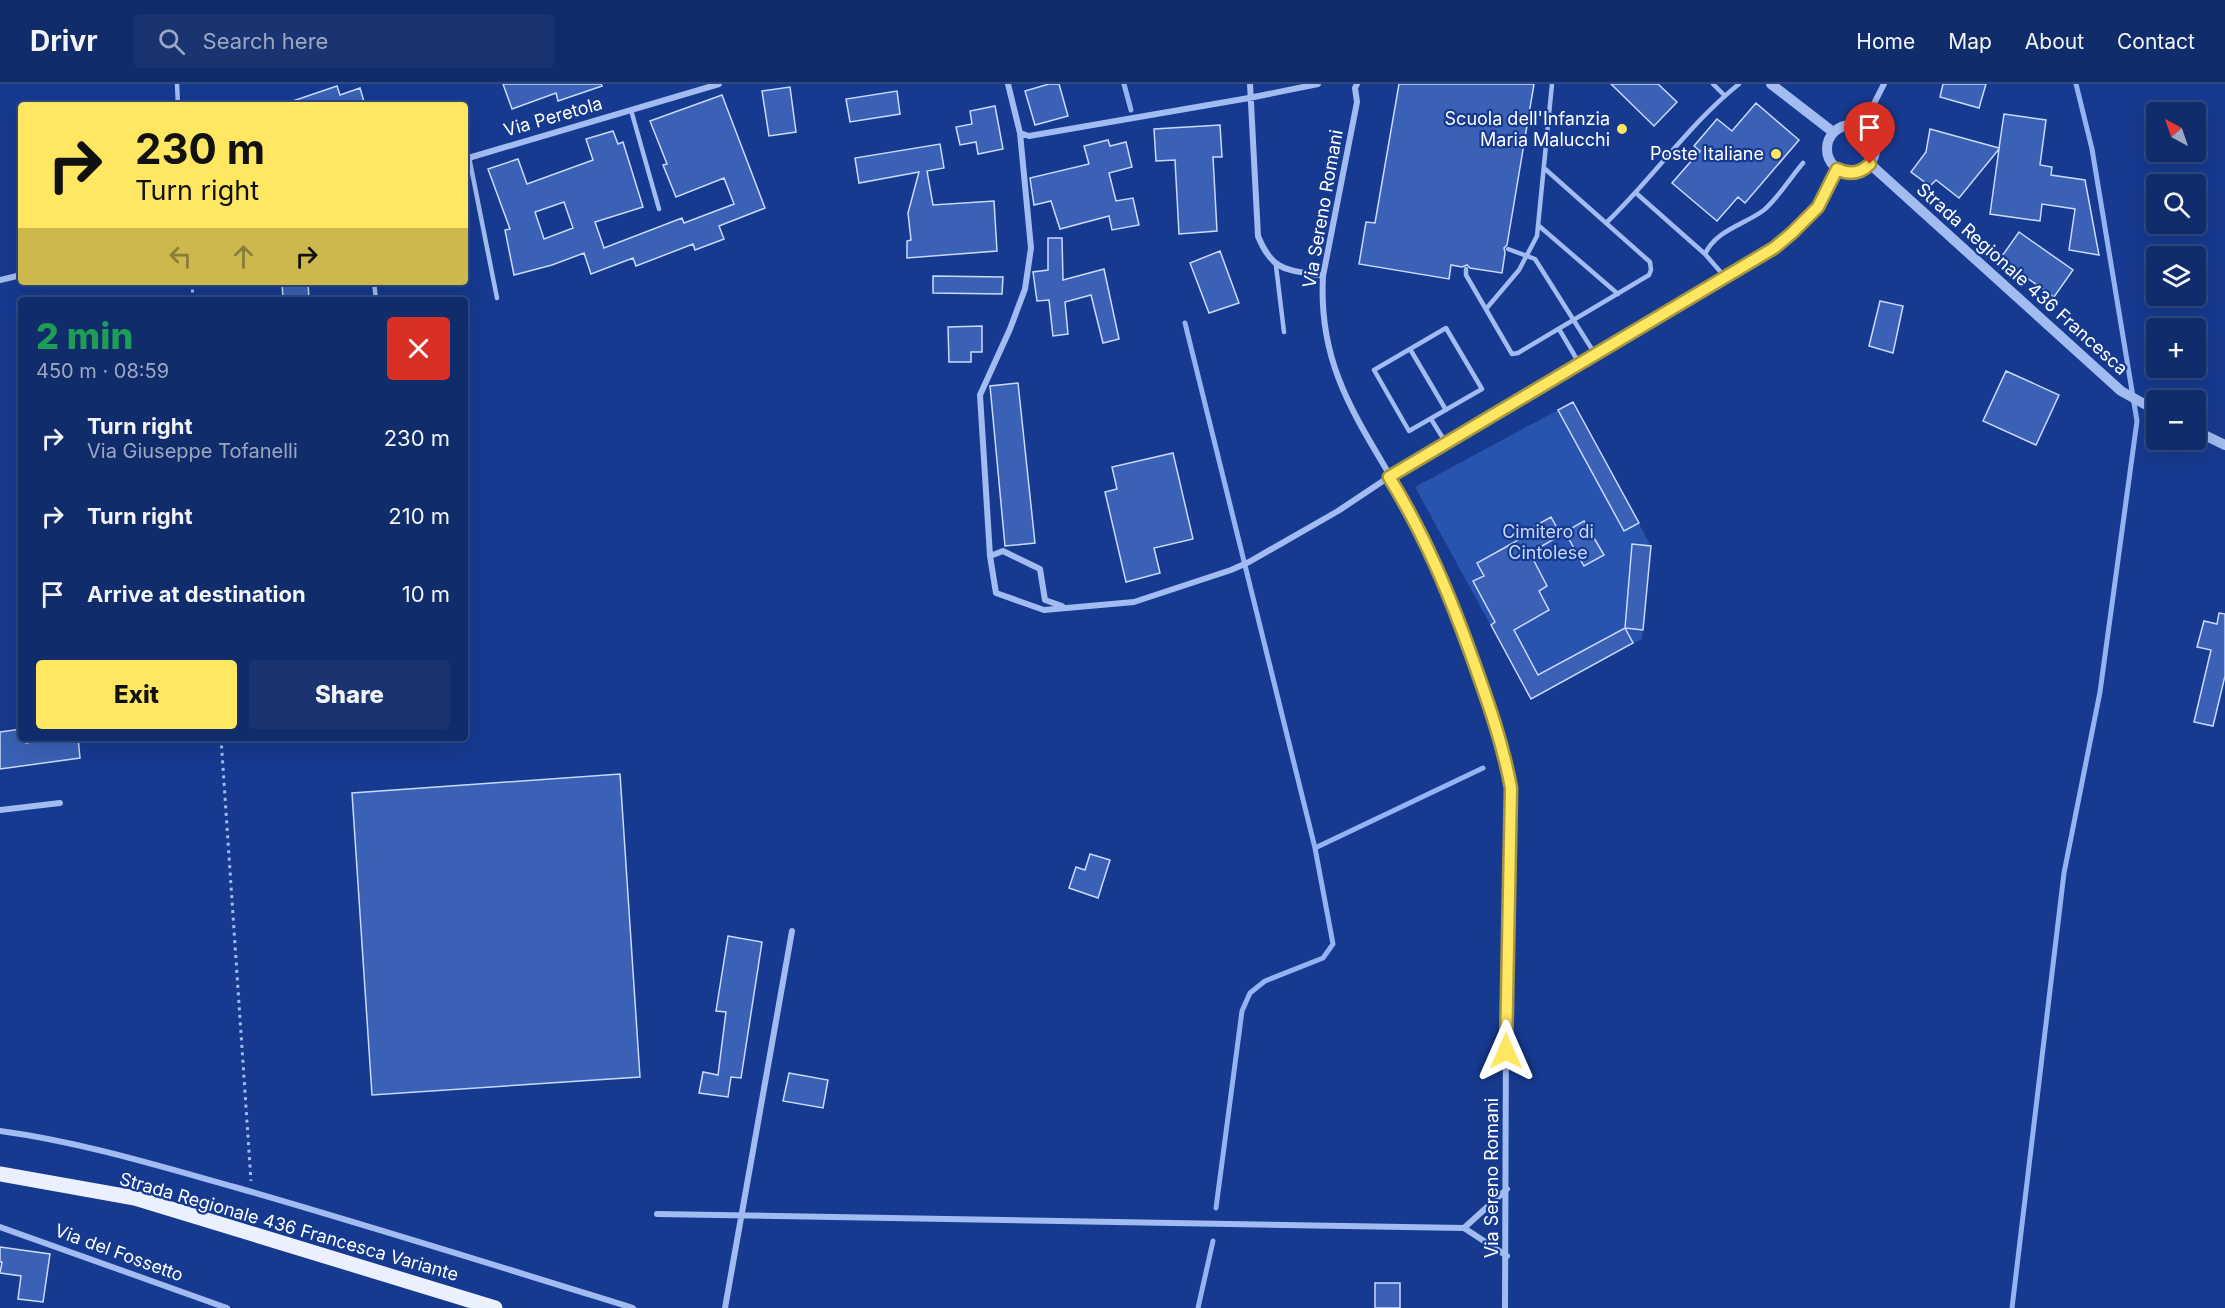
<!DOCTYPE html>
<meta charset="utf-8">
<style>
:root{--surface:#102c6b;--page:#193471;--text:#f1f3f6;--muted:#9ca7c1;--line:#30487e;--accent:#ffe761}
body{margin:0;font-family:Inter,sans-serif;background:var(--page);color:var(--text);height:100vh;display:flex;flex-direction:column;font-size:22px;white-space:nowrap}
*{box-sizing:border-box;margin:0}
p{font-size:20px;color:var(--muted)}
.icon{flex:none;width:33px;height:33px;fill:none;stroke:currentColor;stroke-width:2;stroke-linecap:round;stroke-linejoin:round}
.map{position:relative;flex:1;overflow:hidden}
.details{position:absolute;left:18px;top:213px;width:450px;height:444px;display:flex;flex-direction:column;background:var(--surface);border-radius:6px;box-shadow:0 6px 24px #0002,0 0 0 2px var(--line)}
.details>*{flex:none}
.hud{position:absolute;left:18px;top:18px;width:450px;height:183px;border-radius:6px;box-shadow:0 6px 24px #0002,0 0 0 2px var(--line);background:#ffe761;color:#111;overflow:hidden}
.needle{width:39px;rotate:320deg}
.buttons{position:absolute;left:2146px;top:18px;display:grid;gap:12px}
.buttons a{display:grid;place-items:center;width:60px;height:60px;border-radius:6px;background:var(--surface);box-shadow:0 6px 24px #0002,0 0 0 2px var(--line);font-size:30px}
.pin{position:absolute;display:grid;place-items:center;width:51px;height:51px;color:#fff;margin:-62px -26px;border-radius:50% 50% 50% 0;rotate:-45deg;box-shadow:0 0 6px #0007}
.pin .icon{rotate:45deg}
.me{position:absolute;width:66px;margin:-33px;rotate:0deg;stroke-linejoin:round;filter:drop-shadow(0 0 4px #0008)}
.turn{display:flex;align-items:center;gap:21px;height:126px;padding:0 18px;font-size:27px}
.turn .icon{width:78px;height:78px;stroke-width:2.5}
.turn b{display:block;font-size:42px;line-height:51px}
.lanes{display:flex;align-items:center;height:57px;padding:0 18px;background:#0003;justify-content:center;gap:30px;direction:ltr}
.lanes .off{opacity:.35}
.round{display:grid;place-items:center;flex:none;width:63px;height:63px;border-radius:6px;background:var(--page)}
.overview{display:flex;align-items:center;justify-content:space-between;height:102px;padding:0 18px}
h1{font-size:36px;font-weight:800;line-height:45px;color:#1e9e55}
.action{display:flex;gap:12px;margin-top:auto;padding:12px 18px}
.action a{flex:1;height:69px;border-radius:6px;background:var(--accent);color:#111;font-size:24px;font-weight:800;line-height:69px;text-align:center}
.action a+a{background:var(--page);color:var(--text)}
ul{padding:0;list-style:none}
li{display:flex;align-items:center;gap:18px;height:78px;padding:0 18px}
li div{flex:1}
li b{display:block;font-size:22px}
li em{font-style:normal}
header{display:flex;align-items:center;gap:36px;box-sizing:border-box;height:84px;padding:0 30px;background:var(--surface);border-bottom:2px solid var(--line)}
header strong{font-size:28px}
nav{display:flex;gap:33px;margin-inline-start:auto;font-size:21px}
.search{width:420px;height:54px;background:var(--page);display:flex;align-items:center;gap:15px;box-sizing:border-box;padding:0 21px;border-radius:6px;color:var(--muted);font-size:22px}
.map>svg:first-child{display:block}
.green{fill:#2853ae}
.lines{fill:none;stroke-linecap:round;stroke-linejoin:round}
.stream{stroke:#94b3f3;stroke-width:5}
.building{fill:#3a61b6;stroke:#c9d9fb;stroke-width:1.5;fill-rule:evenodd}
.path{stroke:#a2bbf0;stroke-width:3;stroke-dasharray:3 4.5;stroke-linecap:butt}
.service{stroke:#a2bbf0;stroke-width:4.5}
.minor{stroke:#a2bbf0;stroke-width:6}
.tertiary{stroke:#a2bbf0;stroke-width:10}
.primary{stroke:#ebf0ff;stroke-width:15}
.route-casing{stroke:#a6963f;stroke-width:15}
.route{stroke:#ffe761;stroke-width:10}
.poi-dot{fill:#ffe761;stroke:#163a8f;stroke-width:2}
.labels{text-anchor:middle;stroke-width:4.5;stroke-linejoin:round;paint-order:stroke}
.street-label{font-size:18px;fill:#fff;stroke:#163a8f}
.poi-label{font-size:18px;fill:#fff;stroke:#163a8f;text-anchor:end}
.park-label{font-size:18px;fill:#c9d9fb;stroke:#163a8f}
</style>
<header>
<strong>Drivr</strong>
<div class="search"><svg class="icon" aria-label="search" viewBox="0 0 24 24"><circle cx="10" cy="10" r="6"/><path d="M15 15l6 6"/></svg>Search here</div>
<nav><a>Home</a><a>Map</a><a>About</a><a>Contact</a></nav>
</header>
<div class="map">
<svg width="2225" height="1224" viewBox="0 0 2225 1224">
<rect width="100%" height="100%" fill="#163a8f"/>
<!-- green -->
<path class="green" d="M1573 318 1651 462 1643 546 1642 555 1531 615 1415 403Z"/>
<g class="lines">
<!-- stream -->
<path class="stream" d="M1124 0 1131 26
M1185 239 1315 764
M1216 1124 1242 927 1250 909 1265 897 1323 874 1333 860 1315 764 1483 684
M1198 1224 1213 1157
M2012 1224 2064 789 2100 608 2137 337 2092 65 2076 0"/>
</g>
<!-- building -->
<path class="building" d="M503 0H601L602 2 558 17 556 9 512 25Z
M1049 0H1059L1068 32 1035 41 1025 7Z
M1399 0H1534L1507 161 1504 164 1505 169 1502 189 1470 184 1467 181 1462 183 1451 181 1449 195 1359 180 1366 138 1375 139Z
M1611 0H1658L1677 18 1654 42Z
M1943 0H1986L1979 24 1940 13Z
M337 2 340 11 360 4 365 21H288L287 19Z
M790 3 796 48 769 52 762 7Z
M897 7 900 30 850 38 846 15Z
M722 11 765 124 719 142 724 155 695 166 693 160 636 182 633 174 591 190 584 169 552 181 514 191 505 146 510 145 488 85 518 75 527 100 593 76 586 55 613 47 618 60 623 58 643 123 595 138 604 164 682 134 684 139 734 120 724 94 676 113 663 81 667 80 650 37ZM564 118 573 144 544 155 535 128Z
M1756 19 1799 56 1745 119 1738 113 1717 137 1672 99 1700 67 1694 62 1717 35 1732 47Z
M995 22 1003 65 978 70 976 58 960 61 956 43 972 40 970 27Z
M2004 30 2046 36 2040 81 2052 83 2051 91 2085 96 2099 171 2069 166 2075 125 2042 120 2040 137 1990 130 1999 65 1959 114 1936 96 1930 102 1911 88 1926 68 1930 45 1999 64Z
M1220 41 1222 73H1213L1217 147 1179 150 1175 76 1156 77 1154 45Z
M1108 56 1110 62 1126 58 1132 83 1109 89 1116 117 1133 114 1139 141 1112 146 1109 132 1060 145 1051 117 1034 121 1030 94 1089 80 1084 62Z
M940 60 944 84 927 87 933 121 994 117 997 167 907 174V157L911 156 908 129 919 88 859 99 855 74Z
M2019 148 2073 186 2054 213 2000 175Z
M1048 154H1062L1063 196 1104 185 1119 255 1103 259 1091 211 1065 218 1068 250 1053 252 1049 216 1037 217 1033 188 1048 186Z
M1220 167 1239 219 1209 229 1190 179Z
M933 192 1003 193 1002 210 933 209Z
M282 198H308L309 216H283Z
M1880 217 1903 222 1893 269 1869 262Z
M982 242V268H971V278H949L948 243Z
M2006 287 2059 311 2036 361 1983 337Z
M1018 299 1035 459 1005 462 990 302Z
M1573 318 1639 439 1624 447 1558 326Z
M1173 369 1193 455 1154 464 1160 489 1126 498 1105 408 1117 405 1112 383Z
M1551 433 1561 451 1530 469 1547 502 1539 507 1549 526 1514 546 1538 591 1625 544 1633 559 1531 615 1491 541 1495 538 1473 497 1484 492 1477 479 1513 459 1525 451 1524 448Z
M1584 437 1604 471 1584 482 1565 448Z
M1632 460 1651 462 1643 546 1625 544Z
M2219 529 2225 530V592L2213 642 2194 638 2211 566 2197 563 2204 537 2217 540Z
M21 645V654H25L26 659 60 654H78L80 674 0 685V648Z
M620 690 640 993 372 1011 352 709Z
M1090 770 1110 776 1098 814 1069 804 1076 783 1085 786Z
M728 852 762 858 741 994 731 993 728 1013 699 1009 703 988 718 991 726 928 716 927Z
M789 989 828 996 823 1024 783 1017Z
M0 1163 50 1170 43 1218 18 1215 21 1192 0 1189 2 1178H0Z
M1375 1199H1400V1224H1375Z"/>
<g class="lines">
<!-- path -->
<path class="path" d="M192 198 193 216
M221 654 251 1097"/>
<!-- service -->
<path class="service" d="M177 0 178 21
M1713 0 1725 12
M631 26 659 125
M469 73 497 214
M1636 109 1705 170 1725 193
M1606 139C1653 94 1689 40 1739 0
M1538 141 1618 210
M1508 165 1535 175 1595 270
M1705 170C1716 146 1744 141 1764 126 1779 113 1791 93 1803 79
M1276 182 1284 248
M1466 185V191L1512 270 1518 269 1649 191 1651 186 1650 178 1544 84
M374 198 376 216
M1486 225 1519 186 1537 152 1552 0
M1446 244 1482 305 1409 347 1374 286Z
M1559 245 1579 279
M1410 265 1446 326
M1431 335 1446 359"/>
<!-- minor -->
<path class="minor" d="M1008 0 1020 49 1031 164 1025 205 1010 245 980 311 990 472 996 509 1044 526 1134 518 1231 486 1249 478 1338 427 1389 393 1774 164 1792 149 1817 123 1837 85
M1250 0 1258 152C1273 189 1287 185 1323 192
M1357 0 1355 4 1357 18 1323 192C1317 297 1372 352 1416 438 1439 483 1457 530 1474 577 1488 619 1503 660 1511 704L1506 944 1505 1224
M1862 43 1884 0
M1020 49 1029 52 1249 14 1318 0
M465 75 719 0
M0 196 21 191
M990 472 1003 467 1040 485 1045 516 1062 522
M0 726 60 719
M0 1047C81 1058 159 1082 238 1104 370 1142 501 1183 633 1224
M657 1130 1464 1144 1507 1172
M0 1143 227 1224
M1464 1144 1507 1105
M725 1224 792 847"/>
<!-- tertiary -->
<path class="tertiary" d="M1771 0 1833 48
M1827 65a24 24 0 1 1 48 0a24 24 0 1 1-48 0Z
M1870 80 2121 307 2157 327
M2196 347 2225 361"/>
<!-- primary -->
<path class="primary" d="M0 1090 135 1114 495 1224"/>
</g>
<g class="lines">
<defs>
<path id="route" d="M1506 967 1511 704C1503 660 1488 618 1473 576 1450 512 1425 451 1389 393L1774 164 1792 149 1818 123 1837 85C1849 91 1860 90 1870 80"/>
</defs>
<!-- route casing -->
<use href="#route" class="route-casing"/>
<!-- route -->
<use href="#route" class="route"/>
</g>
<!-- markers -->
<g class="poi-dot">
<circle cx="1622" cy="45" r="6"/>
<circle cx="1776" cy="70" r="6"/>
</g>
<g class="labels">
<!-- street labels -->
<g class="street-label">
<text transform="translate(553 33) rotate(-16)" y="6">Via Peretola</text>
<text transform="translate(1323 125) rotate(-80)" y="6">Via Sereno Romani</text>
<text transform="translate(2022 195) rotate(42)" y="6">Strada Regionale 436 Francesca</text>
<text transform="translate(1492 1094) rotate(-90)" y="6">Via Sereno Romani</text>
<text transform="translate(289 1143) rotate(16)" y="6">Strada Regionale 436 Francesca Variante</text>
<text transform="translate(119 1169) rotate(20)" y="6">Via del Fossetto</text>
</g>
<!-- poi labels -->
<g class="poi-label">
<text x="1610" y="41">Scuola dell'Infanzia<tspan x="1610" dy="21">Maria Malucchi</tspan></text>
<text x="1764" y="76">Poste Italiane</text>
</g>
<!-- park labels -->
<g class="park-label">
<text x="1548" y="454">Cimitero di<tspan x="1548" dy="21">Cintolese</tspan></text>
</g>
</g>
</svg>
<div class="buttons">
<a><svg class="needle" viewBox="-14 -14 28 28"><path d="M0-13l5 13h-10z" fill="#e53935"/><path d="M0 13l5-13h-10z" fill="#9ca7c1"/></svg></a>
<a><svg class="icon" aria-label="search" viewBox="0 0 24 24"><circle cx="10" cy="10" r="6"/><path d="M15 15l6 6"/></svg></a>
<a><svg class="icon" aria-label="layers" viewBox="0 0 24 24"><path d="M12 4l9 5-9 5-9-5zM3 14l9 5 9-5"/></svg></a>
<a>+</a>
<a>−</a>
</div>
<div class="pin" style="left:1870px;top:80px;background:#d93025"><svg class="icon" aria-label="arrive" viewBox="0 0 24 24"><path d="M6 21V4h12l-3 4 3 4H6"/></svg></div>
<svg class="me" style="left:1506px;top:967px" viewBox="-20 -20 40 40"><path d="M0-17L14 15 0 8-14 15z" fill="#ffe761" stroke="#fff" stroke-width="4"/></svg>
<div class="hud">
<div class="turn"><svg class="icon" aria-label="right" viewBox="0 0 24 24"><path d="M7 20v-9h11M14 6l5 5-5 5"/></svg><div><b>230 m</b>Turn right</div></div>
<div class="lanes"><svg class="icon off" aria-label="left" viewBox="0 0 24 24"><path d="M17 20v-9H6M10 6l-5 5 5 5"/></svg><svg class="icon off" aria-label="ahead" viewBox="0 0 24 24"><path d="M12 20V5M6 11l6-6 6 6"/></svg><svg class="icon" aria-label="right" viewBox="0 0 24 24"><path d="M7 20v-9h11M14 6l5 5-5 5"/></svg></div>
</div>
<section class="details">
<div class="overview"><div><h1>2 min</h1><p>450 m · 08:59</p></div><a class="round" style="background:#d93025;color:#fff"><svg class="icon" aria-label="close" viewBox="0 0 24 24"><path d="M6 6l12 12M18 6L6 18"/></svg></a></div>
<ul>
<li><svg class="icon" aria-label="right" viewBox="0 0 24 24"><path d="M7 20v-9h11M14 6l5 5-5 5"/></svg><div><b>Turn right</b><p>Via Giuseppe Tofanelli</p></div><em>230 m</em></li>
<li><svg class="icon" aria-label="right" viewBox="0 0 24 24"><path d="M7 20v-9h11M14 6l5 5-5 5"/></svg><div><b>Turn right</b></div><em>210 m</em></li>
<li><svg class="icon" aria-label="arrive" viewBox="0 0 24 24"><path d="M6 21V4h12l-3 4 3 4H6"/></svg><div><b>Arrive at destination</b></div><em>10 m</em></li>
</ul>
<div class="action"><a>Exit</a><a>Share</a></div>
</section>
</div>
